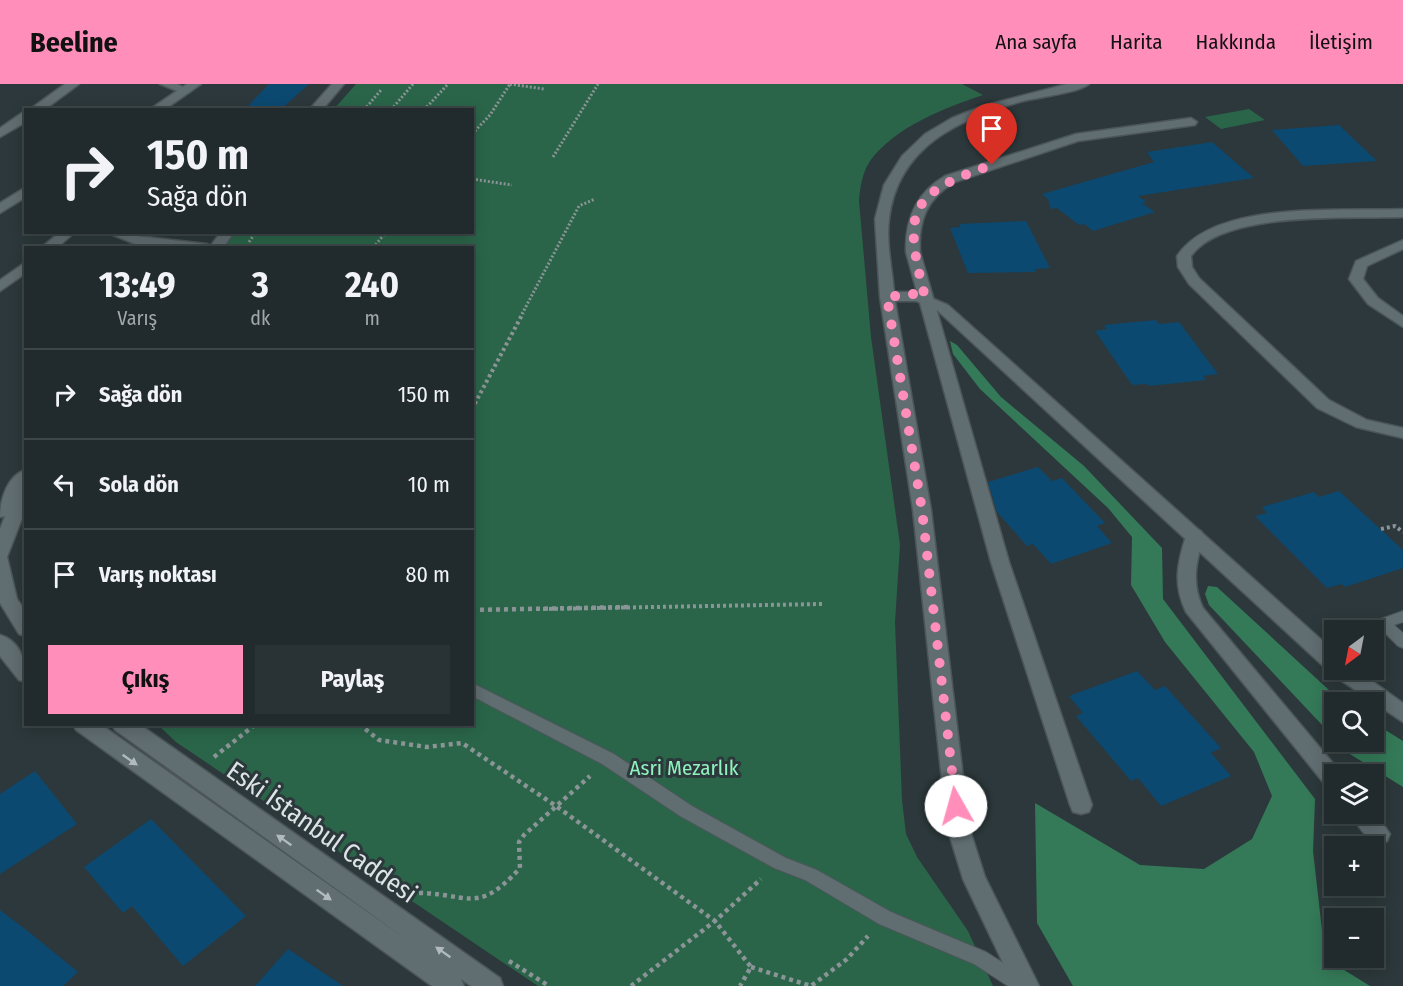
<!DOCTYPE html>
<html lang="tr">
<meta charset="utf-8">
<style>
:root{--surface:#212a2c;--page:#293234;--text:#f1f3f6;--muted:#a2a7a9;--line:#3e4648;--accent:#ff8eba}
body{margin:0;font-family:"Fira Sans Condensed",sans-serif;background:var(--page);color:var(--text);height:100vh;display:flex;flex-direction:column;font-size:22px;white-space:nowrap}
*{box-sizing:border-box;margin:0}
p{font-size:20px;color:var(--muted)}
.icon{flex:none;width:33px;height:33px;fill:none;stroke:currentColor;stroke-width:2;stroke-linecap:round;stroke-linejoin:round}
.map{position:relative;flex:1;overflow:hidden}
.details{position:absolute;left:24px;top:162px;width:450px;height:480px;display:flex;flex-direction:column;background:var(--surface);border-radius:0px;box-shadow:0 3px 15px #0003,0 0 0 2px var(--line)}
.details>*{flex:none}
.guide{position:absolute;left:24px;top:24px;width:450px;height:126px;border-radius:0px;box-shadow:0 3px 15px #0003,0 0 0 2px var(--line);background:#212a2c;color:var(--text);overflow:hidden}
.needle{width:39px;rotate:212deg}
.buttons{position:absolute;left:1324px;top:536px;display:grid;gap:12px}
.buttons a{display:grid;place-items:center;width:60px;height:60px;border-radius:0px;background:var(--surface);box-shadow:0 3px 15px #0003,0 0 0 2px var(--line);font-size:30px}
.pin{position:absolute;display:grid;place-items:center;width:51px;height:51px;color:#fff;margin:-62px -26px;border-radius:50% 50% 50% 0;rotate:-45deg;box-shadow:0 0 6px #0007}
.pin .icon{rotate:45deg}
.me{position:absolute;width:66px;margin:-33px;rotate:353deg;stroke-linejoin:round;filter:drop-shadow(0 0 4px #0008)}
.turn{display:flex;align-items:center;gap:21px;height:126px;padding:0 24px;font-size:27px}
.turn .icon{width:78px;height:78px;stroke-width:2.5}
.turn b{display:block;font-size:42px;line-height:51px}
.eta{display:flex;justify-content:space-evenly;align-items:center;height:102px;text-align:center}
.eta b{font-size:36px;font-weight:700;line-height:42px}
.primary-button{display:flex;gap:12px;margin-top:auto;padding:12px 24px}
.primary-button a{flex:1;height:69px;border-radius:0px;background:var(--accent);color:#111;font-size:24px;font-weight:700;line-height:69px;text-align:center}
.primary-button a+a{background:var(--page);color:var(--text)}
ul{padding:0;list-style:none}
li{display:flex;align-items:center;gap:18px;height:90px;padding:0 24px;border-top:2px solid var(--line)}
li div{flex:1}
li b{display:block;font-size:22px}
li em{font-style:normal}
header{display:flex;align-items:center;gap:36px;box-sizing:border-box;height:84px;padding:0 30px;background:var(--accent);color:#111}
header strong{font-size:28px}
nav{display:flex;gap:33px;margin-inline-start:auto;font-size:21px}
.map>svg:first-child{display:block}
.green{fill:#2a6549}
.forest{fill:#347a58}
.building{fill:#0c4971}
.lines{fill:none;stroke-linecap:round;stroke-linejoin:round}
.service-casing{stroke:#4c5659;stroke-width:2}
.minor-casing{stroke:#4c5659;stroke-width:3}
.tertiary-casing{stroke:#4c5659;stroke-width:3}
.secondary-casing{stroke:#4c5659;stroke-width:3}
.path-far2{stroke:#8b9496;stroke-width:3;stroke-dasharray:2 2;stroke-linecap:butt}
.path-far1{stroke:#8b9496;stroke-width:4;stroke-dasharray:3 3;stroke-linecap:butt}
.path{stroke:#8b9496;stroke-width:4.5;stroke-dasharray:4 4;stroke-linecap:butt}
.service{fill:#606d71;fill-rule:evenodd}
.minor{fill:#606d71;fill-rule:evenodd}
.tertiary{fill:#606d71;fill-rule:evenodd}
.secondary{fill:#606d71;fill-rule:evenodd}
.oneway{fill:#b1babd}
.route{stroke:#ff8eba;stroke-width:10;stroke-dasharray:0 18}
.labels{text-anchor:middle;stroke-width:6;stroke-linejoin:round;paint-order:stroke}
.park-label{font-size:21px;fill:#90f3bf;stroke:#2c383b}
.near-street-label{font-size:26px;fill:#dde4e6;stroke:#2c383b}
</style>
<header>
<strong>Beeline</strong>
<nav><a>Ana sayfa</a><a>Harita</a><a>Hakkında</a><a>İletişim</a></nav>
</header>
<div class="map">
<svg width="1403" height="902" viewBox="0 0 1403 902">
<rect width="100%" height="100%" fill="#2c383b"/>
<!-- green -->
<path class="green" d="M356 0H962L983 11C944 24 895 43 870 77 862 89 860 104 859 117L871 253 900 461 895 538 902 716 906 750 917 773 968 847 993 902H538L176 658 158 641 472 640V164L224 163 235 149 472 148V26L334 25Z
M1249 25 1265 36 1221 45 1205 33Z"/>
<!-- forest -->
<path class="forest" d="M950 257 957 261 1001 313 1084 382 1162 464 1163 515 1315 715 1313 767 1323 855 1341 884 1370 902H1073L1037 839 1035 719 1140 781 1204 785 1252 755 1272 712 1254 668 1165 558 1131 501 1132 453 1108 424 980 305 953 270Z
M1208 502 1217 503 1342 618H1335V657H1374V639L1403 657V703L1324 654 1323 642 1209 521 1205 510Z"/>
<!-- building -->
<path class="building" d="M269 0H309L280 26H244Z
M1339 41 1377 77 1303 82 1272 46Z
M1212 58 1254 94 1138 112 1147 118 1142 119 1155 128 1093 147 1084 140 1079 141 1057 124 1051 125 1048 115 1042 110 1154 78 1147 68Z
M1026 137 1050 184 1035 185 1036 188 968 189 950 144 961 143 959 140Z
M1156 236 1159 240 1179 238 1218 290 1203 292 1206 296 1149 302 1147 300 1132 301 1095 247 1107 245 1104 241Z
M1038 383 1052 397 1062 394 1105 439 1097 442 1112 459 1051 480 1033 460 1027 462 997 428 988 398Z
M1339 407 1403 466V484L1345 503 1342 500 1327 504 1255 432 1267 429 1262 423 1314 408 1319 413Z
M1137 587 1155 606 1165 602 1221 664 1211 669 1231 692 1161 722 1138 694 1131 697 1076 632 1083 629 1069 612Z
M35 687 77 740 0 790V710Z
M151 735 246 832 183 882 132 822 123 829 84 783Z
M0 826 29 848 78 888 63 902H0Z
M288 865 343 902H255Z"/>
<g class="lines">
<defs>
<path id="service" d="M1403 527V538L1394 541 1403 549V564L1398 562 1376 540 1378 536Z
M472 599 614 670 692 722 786 774 817 786 891 828 986 868 1030 896 1033 902H1008L974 880 879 840 805 796 774 784 680 732 602 680 472 612Z"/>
<path id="minor" d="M65 0H79L44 26H29Z
M160 0H177L191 7 185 10Z
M22 29H26V38L0 53V44Z
M1191 34 1197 38 1195 41 1078 57 955 98C927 114 918 137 920 168L1009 478 1092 721 1089 728 1081 730 1073 728 1070 721 991 478 906 168C905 135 916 109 945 92L1076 50Z
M1403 125V133C1351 135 1223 126 1191 172L1192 183 1199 194 1329 316 1367 336 1403 344V354L1356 343 1317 324 1189 200 1178 183 1177 172C1215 115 1342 128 1403 125Z
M60 148H75L57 164H41Z
M106 148H127L137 152 207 160 214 164 135 160Z
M1403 156V165L1367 182 1363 195 1378 214 1403 232V243L1368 220 1349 195 1356 177Z
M26 178V189L0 207V196Z
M1195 446 1201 447 1204 452C1196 477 1191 499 1203 524L1342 690H1335V706L1327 703 1186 528C1173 501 1177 480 1186 452L1189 447Z
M1374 727 1390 750 1387 757C1370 763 1358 743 1351 729Z"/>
<path id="tertiary" d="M187 0H201L164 26H149Z
M1067 0H1089C1078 9 1039 13 1023 17 959 35 898 62 889 135 886 159 892 184 894 208H917L948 221 1335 568V585H1355L1403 619V638L1333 591 938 227 916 217H895L931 426 969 743 985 793 1039 902H1014L963 795 947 743 913 426 880 213 875 135 884 101 902 72 925 50 952 34 983 22Z
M26 103V113L0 129V119Z"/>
<path id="secondary" d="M332 0H344L322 26H309Z
M221 148H234L223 164H209Z
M26 386V424L7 473 17 515 26 528V552L19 550 0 519V445L5 432 0 433C0 417 7 391 26 386Z
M0 551C21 557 26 579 26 598L19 596 0 572Z
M73 640H100L406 855 115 646 112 640H139L500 894 503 902H471L461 895 464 902H432L76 646Z"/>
</defs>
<!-- service casing -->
<use href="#service" class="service-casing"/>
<!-- minor casing -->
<use href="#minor" class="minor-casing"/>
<!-- tertiary casing -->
<use href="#tertiary" class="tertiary-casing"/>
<!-- secondary casing -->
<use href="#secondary" class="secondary-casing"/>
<!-- path-far2 -->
<path class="path-far2" d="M510 0 544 5
M364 26 381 6
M391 26 413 0
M424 26 448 0
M472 50 490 31 510 0
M553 73 598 0
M472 95 512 101
M317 150 319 148
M249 158 256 148
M373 164 386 148
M522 230 579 122 595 115"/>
<!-- path-far1 -->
<path class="path-far1" d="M472 325 523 229
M1381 445 1395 442 1403 448
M543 525 822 520"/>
<!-- path -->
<path class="path" d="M472 526 631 523
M359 640 379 656 427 663 462 659 556 722 715 837 751 883 740 902
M214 673 256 640
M411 809C467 807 475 834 520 784L519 758 524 751 590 692
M509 877 549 902
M751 883 811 902 847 875 868 852
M631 902 715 837 761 795"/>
<!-- service -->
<use href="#service" class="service"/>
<!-- minor -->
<use href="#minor" class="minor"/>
<!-- tertiary -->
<use href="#tertiary" class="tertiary"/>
<!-- secondary -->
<use href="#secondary" class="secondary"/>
</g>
<!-- one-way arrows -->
<defs><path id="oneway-solid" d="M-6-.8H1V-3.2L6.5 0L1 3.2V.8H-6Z" transform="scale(1.5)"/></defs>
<g class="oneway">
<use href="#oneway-solid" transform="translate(130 676) rotate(35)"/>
<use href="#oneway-solid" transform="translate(284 756) rotate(-145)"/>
<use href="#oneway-solid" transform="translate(324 811) rotate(35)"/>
<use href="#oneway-solid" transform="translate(443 868) rotate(-145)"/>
</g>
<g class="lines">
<!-- route -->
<path class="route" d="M956 722 922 426 887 213 914 210 925 213C903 128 907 110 992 81"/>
</g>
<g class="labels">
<!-- park labels -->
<g class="park-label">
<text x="684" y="691">Asri Mezarlık</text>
</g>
<!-- near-street labels -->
<g class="near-street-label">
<text transform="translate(322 748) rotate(35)" y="9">Eski İstanbul Caddesi</text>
</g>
</g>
</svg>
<div class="buttons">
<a><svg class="needle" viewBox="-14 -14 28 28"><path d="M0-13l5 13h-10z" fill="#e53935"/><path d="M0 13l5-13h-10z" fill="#a2a7a9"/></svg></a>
<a><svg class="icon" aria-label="search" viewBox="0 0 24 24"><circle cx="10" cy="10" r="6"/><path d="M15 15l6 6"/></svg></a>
<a><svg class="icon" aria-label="layers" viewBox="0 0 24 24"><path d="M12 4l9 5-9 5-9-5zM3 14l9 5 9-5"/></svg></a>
<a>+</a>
<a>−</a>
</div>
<div class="pin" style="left:992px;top:81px;background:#d93025"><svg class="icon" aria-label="arrive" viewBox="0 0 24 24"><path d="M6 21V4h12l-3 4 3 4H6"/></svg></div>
<svg class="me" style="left:956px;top:722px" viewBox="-20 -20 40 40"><circle r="19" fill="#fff"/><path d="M0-13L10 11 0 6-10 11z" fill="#ff8eba"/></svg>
<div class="guide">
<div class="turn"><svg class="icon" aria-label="right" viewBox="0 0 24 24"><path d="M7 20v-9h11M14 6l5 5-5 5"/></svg><div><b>150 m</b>Sağa dön</div></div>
</div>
<section class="details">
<div class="eta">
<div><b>13:49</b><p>Varış</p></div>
<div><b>3</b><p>dk</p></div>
<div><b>240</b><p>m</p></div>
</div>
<ul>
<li><svg class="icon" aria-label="right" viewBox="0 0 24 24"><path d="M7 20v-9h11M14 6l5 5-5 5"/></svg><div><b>Sağa dön</b></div><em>150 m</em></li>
<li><svg class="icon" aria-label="left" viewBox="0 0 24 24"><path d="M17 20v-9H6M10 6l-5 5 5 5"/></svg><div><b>Sola dön</b></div><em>10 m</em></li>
<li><svg class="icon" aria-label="arrive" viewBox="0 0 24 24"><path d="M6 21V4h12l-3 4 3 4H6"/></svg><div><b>Varış noktası</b></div><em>80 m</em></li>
</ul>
<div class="primary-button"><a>Çıkış</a><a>Paylaş</a></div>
</section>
</div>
